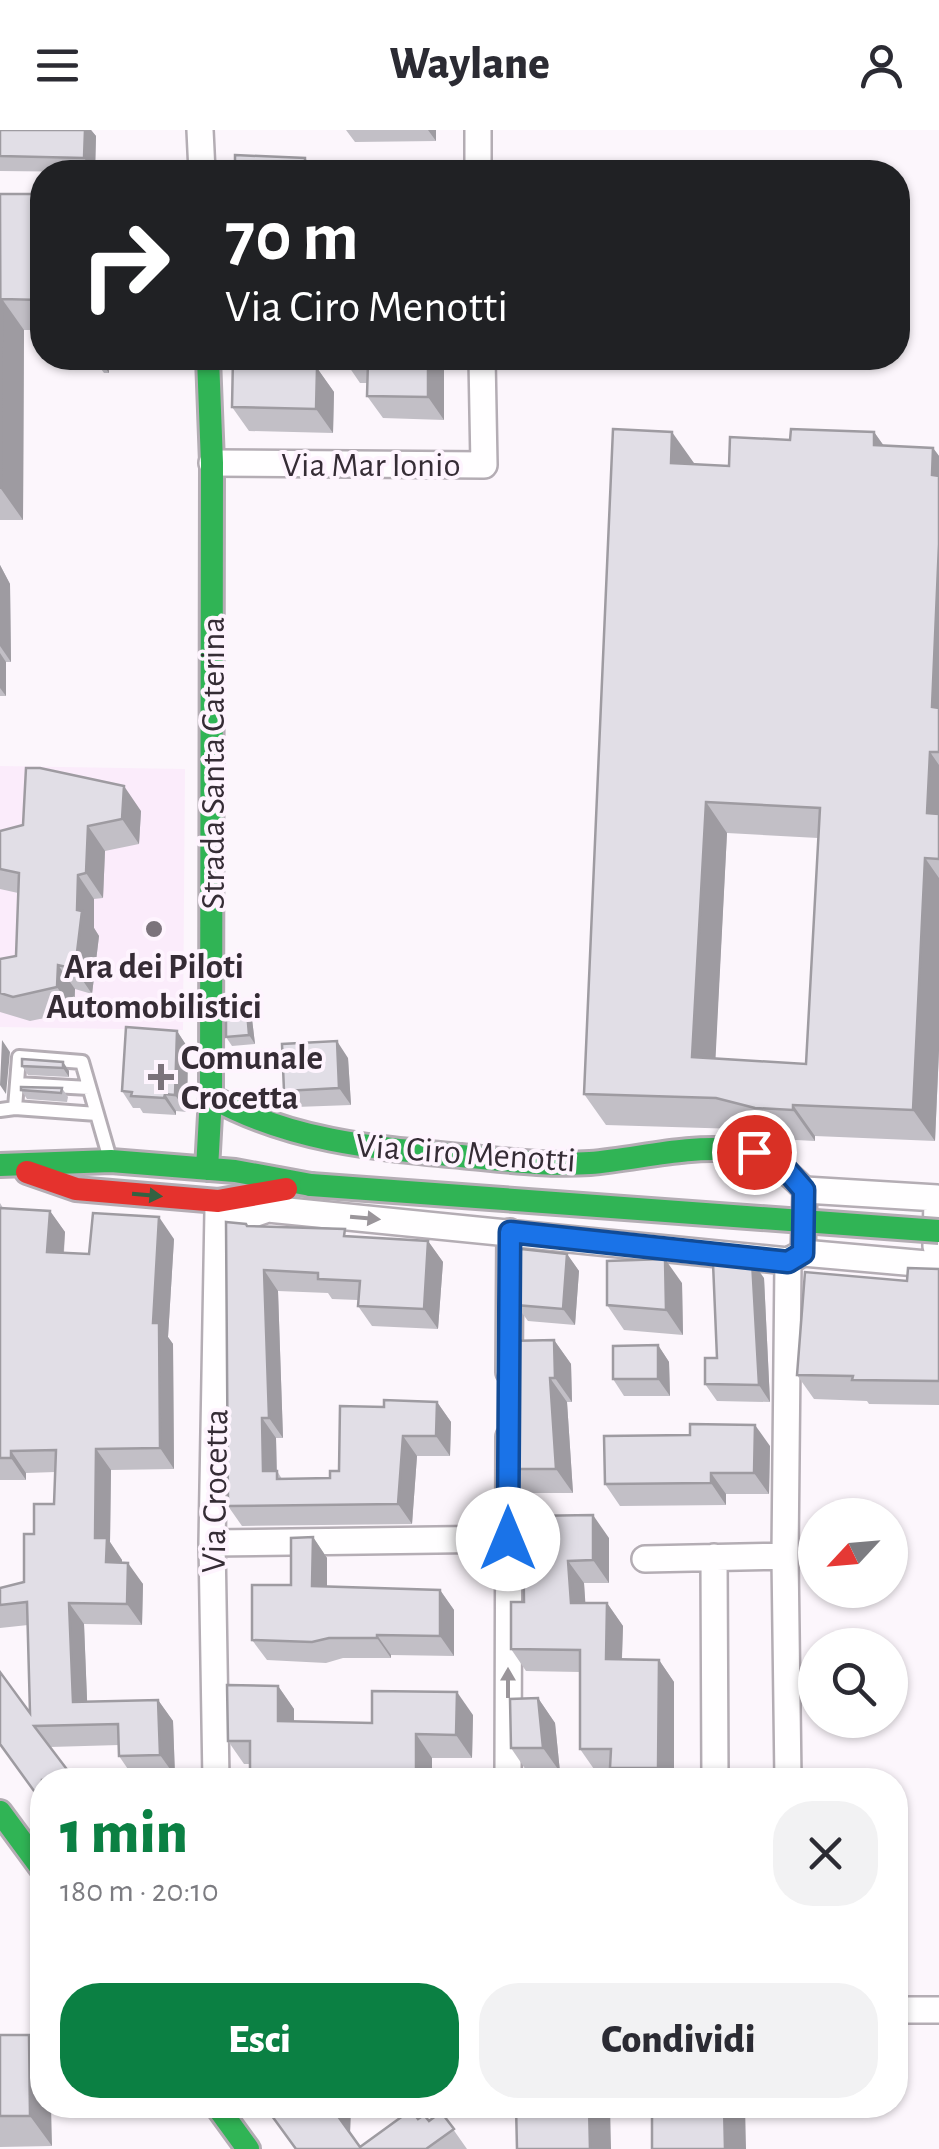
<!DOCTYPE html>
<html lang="it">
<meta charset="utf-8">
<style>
:root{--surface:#fff;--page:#f2f2f3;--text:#2b2b33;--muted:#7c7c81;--accent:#0b8043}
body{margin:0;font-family:"Alegreya Sans",sans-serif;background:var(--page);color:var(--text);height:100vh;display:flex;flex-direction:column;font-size:38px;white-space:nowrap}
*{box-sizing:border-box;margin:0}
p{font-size:32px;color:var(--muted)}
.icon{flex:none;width:55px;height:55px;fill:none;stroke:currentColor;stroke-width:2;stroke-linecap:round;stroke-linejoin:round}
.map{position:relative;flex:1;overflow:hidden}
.drawer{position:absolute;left:30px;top:1638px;width:878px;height:350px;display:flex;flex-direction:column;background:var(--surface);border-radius:40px;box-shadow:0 2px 8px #0004}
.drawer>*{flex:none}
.banner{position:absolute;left:30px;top:30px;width:880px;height:210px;border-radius:40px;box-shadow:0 2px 8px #0004;background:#202124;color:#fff;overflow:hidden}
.needle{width:65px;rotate:244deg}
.fabs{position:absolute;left:798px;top:1368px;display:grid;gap:20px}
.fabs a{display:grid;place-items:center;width:110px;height:110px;border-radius:50%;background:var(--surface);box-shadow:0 2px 8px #0004;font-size:50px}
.pin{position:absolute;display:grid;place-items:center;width:85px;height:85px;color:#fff;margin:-42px;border:5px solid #fff;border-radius:50%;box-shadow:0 2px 10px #0007}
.me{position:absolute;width:110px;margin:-55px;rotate:0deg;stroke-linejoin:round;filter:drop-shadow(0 0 8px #0008)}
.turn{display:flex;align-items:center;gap:35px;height:210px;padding:0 30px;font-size:45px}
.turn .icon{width:130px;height:130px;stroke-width:2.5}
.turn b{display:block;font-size:70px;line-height:85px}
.round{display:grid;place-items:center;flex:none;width:105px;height:105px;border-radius:40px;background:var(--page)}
.head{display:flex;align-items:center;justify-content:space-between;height:170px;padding:0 30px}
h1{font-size:60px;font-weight:800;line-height:75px;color:var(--accent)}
.action{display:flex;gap:20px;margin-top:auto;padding:20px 30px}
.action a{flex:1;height:115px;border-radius:40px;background:var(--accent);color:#fff;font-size:40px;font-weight:800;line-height:115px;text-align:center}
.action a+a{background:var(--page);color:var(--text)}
header{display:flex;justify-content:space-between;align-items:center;height:130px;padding:0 30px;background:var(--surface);font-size:45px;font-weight:800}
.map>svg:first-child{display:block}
.built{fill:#fbecfb}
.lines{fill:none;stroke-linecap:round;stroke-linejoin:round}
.lane-casing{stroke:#b4adb4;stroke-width:18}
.street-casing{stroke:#b4adb4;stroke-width:30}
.fast-casing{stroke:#b4adb4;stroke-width:28}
.jam-casing{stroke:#b4adb4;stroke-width:28}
.lane{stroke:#fffeff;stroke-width:12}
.street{stroke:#fffeff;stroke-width:25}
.fast{stroke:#30b455;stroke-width:22}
.jam{stroke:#e5322d;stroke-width:22}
.fast-bridge-casing{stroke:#b4adb4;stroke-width:28;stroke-linecap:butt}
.fast-bridge{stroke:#30b455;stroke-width:22}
.wall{fill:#c2bfc6;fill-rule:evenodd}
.shaded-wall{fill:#9e9ba1}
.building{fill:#e1dee6;stroke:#9e9ba1;stroke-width:2.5;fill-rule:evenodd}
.oneway{fill:#336242}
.oneway2{fill:#9a959a}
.route-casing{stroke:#114b97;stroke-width:25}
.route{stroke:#1a73e8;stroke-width:18}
.poi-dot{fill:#7b737b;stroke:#fef4fe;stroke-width:4}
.labels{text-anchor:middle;stroke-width:8;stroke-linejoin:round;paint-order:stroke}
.street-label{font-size:35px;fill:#352c35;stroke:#fef4fe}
.poi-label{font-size:35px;font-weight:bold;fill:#352c35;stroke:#fef4fe}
</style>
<header><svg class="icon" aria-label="menu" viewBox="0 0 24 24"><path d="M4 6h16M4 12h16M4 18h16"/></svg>Waylane<svg class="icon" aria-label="person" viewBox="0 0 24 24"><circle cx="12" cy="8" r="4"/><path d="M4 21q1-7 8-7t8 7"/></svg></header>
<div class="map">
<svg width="939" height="2019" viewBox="0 0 939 2019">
<rect width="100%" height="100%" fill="#fcf6fc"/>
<!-- built -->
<path class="built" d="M0 636 185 639 183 900 0 897Z"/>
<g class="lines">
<defs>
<path id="lane" d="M17 954 89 958
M15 978 97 984
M0 980 15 978 19 927 82 932 110 1029"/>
<path id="street" d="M200 0 202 42
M478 0V42
M212 333 484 335 482 228
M805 1060 937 1068 936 1116
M218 1096 268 1079 788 1131 803 1123 939 1135
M509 1242 510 1102
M212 1413 509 1409
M714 1427 715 1650
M645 1429 785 1426
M216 1650 212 1413 218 1080
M508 1650 509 1307
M788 1650 785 1426 788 1131
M895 1880H939"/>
<path id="fast" d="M211 967C290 1011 373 1018 461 1026 504 1030 547 1036 590 1033 638 1029 686 1015 735 1020 766 1023 784 1038 805 1060L803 1123
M0 1035 111 1031 235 1041 311 1055
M207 1039 211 967 212 333 208 228
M0 1682 42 1739
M216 1975 248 2019"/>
<path id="jam" d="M27 1042 76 1059 218 1071 286 1059"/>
</defs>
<!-- lane casing -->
<use href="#lane" class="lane-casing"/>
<!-- street casing -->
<use href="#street" class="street-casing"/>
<!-- fast casing -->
<use href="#fast" class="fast-casing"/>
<!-- jam casing -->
<use href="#jam" class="jam-casing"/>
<!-- lane -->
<use href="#lane" class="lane"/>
<!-- street -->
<use href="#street" class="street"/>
<!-- fast -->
<use href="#fast" class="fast"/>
<!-- jam -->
<use href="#jam" class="jam"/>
<defs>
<path id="fast-bridge" d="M311 1055 939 1101"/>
</defs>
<!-- fast-bridge casing -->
<use href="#fast-bridge" class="fast-bridge-casing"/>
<!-- fast-bridge -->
<use href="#fast-bridge" class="fast-bridge"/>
</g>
<!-- wall -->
<path class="wall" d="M0 0H91L96 6 95 42 0 41Z
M341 0H436V11L355 12 346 0Z
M0 64H42V200H24L23 390H0Z
M93 228H108L109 243H104Z
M233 228H289L291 230V237L317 238 334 262 333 303 249 301 232 277Z
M345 228H444V290L383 288 367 266V253H360L345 231Z
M874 302 884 316 933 318 939 326V920L935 1011 815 1006V1011L777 1009 738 999 606 995 584 964 694 333V334L729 336 790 310ZM727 703 818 708 806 934 715 929Z
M0 435 10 454 11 532H6V566H0Z
M141 681 139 714 105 721 103 768 94 769V798L99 806 92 864 75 859 74 882 30 891 0 882V829L16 826 18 763 0 759V701Z
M252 889 255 914 232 916 226 907Z
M177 901 188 918 187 982 176 981V985L143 983 140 978H133L122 961Z
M348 928 351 975 296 977 284 961Z
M63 932 69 941V947L28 945 22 936Z
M62 958 68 967 67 972 27 969 21 960Z
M0 1073 3 1078 50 1081 65 1102 64 1123 89 1124 174 1109 168 1207 173 1214 174 1339 111 1340 110 1412 122 1430V1433L143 1454 142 1495 84 1494 87 1571 158 1570 173 1591 175 1646 134 1648 119 1626V1615L50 1617 42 1650 30 1583 28 1495 0 1498V1458L24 1452 34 1404 54 1374 55 1342 26 1343V1350H0Z
M246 1094 248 1097 350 1106 428 1111 443 1132 438 1199 372 1196 358 1176V1170L332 1169 328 1163 278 1161 283 1308H276L277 1341 282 1349 330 1348 339 1341 384 1277 437 1272 451 1292 450 1326H417L412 1394 242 1396 228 1376Z
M567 1124 579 1141 575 1195 528 1191 516 1175Z
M939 1139V1275L869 1274 867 1271 814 1269 797 1245 907 1151Z
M764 1148 770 1272 717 1271 705 1254 717 1228Z
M682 1153 683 1205 624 1200 607 1175Z
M554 1210 571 1234 572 1272H567L573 1363H525L508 1339Z
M658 1215 669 1232 670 1266H624L613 1249Z
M770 1316 769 1364H726V1375L620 1376 605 1354Z
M523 1404 609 1408V1453H584L585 1473H607L623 1496 622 1529 659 1530 674 1552V1650H619L613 1641 596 1642 580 1619V1542L526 1541 511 1519 524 1472Z
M313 1407 327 1428V1456L440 1460 454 1480V1526L391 1525V1528H343L326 1533 267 1530 252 1510 291 1455Z
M278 1556 294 1579V1591L372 1593 473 1585 472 1628H432V1650H250V1634H244L228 1611Z
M538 1568 555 1593 560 1642 528 1643 511 1618Z
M0 1905H29L42 1925V1975L52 2016 0 2017Z
M351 1975 350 2003 360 2017 418 1989 429 1991 441 1982 467 2019H295Z"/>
<!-- shaded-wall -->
<path class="shaded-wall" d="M85 0H91L96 6 95 42 84 28Z
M428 0H436V11Z
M305 28 315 42H305Z
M2 169 24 200 23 390 1 359Z
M98 228H108L109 243Z
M273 228H289L291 230 290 260 273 236Z
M428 228H444V290L428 267Z
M317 238 334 262 333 303 316 279Z
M672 302 694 333 693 364 671 333Z
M874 302 896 333 874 315Z
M933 318 939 326V355L932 345Z
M939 415V588L932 577Z
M0 435 10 454 11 532 0 516Z
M0 523 6 532V566L0 558Z
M930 622 939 635V701L927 683Z
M124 656 141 681 139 714 122 689Z
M706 672 727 703 714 958 692 927Z
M88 696 105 721 103 768 86 743Z
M925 728 939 748V920L935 1011 913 980Z
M78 745 94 769V798L99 806 92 864 75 839Z
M58 835 75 859 74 882 57 857Z
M247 881 252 889 255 914 249 905Z
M177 901 188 918 187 982 175 965Z
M2 910 10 922 6 964 0 955Z
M337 911 348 928 351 975 339 958Z
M63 932 69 941V947L63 938Z
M165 964 176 981V985L164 968Z
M793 975 815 1006V1011L793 980Z
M50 1081 65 1102 62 1144 47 1122Z
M159 1087 174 1109 168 1207 173 1214 174 1339 160 1318 153 1193Z
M428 1111 443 1132 438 1199 424 1179Z
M567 1124 579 1141 575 1195 563 1179Z
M665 1129 682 1153 683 1205 666 1180Z
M752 1131 764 1148 770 1272 759 1255Z
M264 1140 278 1161 283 1308 269 1288Z
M554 1210 571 1234 572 1272 555 1248Z
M658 1215 669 1232 670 1266 658 1249Z
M550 1248 567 1272 573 1363 556 1339Z
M437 1272 451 1292 450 1326 436 1306Z
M262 1288 276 1308 277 1361 263 1341Z
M755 1295 770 1316 769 1364 754 1343Z
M403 1306 417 1326 412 1394 398 1374Z
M96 1319 111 1340 110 1412 122 1430 121 1453 106 1432 95 1408Z
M11 1321 26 1343V1350L11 1328Z
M711 1343 726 1364V1375L711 1353Z
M593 1385 609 1408V1453L593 1430Z
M313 1407 327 1428V1476L312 1456Z
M568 1431 584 1453 587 1496 571 1473Z
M128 1433 143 1454 142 1495 127 1474Z
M440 1460 454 1480V1526L440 1506Z
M69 1473 84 1494 88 1593 73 1572Z
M607 1473 623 1496 621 1551 606 1529Z
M377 1505 391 1525V1528L377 1508Z
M659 1530 674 1552V1650H666L658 1638Z
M278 1556 294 1579V1614L278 1591Z
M457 1562 473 1585 472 1628 456 1605Z
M538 1568 555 1593 560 1642 543 1618Z
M158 1570 173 1591 175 1646 160 1625Z
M416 1604 432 1628V1650H416Z
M29 1905 42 1925V1975H51L52 2016 30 1986Z
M335 1975H351L350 2004 335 1982Z
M589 1975H610L611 2019H590Z
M724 1975H745L746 2019H725Z"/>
<!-- building -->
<path class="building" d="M0 0H85L84 28 0 26Z
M235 25 305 28V42H235Z
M428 38V42H348V39Z
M0 64H42V170L2 169 1 359Z
M233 228H273V236L317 238 316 279 232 277Z
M345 228H428V267L367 266 368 232 345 231Z
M613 299 672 302 671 333 729 336 730 307 790 310 791 299 874 302V315L933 318 932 345 939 346V414L932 577 939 578V622H930L927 683 939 684V729L925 728 913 980 793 975V980L755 978 716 968 584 964ZM706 672 820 678 806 934 692 927Z
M26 638H40L124 656 122 689 88 696 86 743 78 745 77 780 82 781 75 839 58 835 57 857 13 867 0 863V829L16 826 19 743 0 739V701L23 695Z
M247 881 249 905 226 907V882Z
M126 897 177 901 175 965 165 964 164 968 131 966 132 962 122 961Z
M337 911 339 958 284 961 282 914Z
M22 929 63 932V938L22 936Z
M21 957 62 958 61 963 21 960Z
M0 1078 50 1081 47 1122 89 1124 93 1083 159 1087 153 1193H159L160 1318 96 1319 95 1408H107L106 1432 128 1433 127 1474 69 1473 73 1572 158 1570 160 1625 119 1626 118 1594 34 1596 75 1650H42V1672L0 1614V1542L30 1583 27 1472 0 1475V1458L24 1452V1404H34V1374H54L56 1320 11 1321V1328H0Z
M226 1092 246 1094 247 1096 345 1099 344 1106 428 1111 424 1179 358 1176 360 1151 318 1149V1143L264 1140 269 1288H262L263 1341H277V1349L330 1348V1341H339L340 1276 384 1277V1270L437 1272 436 1306H403L398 1374 228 1376Z
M521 1119 567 1124 563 1179 516 1175Z
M665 1129 666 1180 607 1175V1131Z
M752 1131 759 1255 705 1254V1228H717L713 1133Z
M908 1138 939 1139V1251L852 1250 853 1246 797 1245 805 1142 907 1151Z
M554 1210 555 1248H550L556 1339H508L509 1211Z
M658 1215V1249H613V1216Z
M690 1294 755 1295 754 1343H711V1353L605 1354 604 1306 690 1305Z
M593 1385V1430L568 1431 571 1473H607L606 1529 659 1530 658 1638H610L611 1619H580V1520L511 1519V1472H524L523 1404 526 1402V1386Z
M313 1407 312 1456 440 1460V1506L377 1505V1508H329L312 1512 252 1510V1455H291V1408Z
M227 1555 278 1556V1591L372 1593V1561L457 1562 456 1605 416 1604V1650H250V1611H228Z
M538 1568 543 1618H511L510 1569Z
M0 1905H29L30 1986H0Z
M264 1975H335V1982L360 2017 411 1980 418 1989 424 1985 429 1991 441 1982 454 1999 426 2019H296Z
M516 1975H589L590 2019H517Z
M652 1975H724L725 2019H652Z"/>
<!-- one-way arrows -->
<defs><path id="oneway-solid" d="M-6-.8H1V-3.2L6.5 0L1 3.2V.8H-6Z" transform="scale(2.5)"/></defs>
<use class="oneway" href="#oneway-solid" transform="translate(147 1065) rotate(5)"/>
<g class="oneway2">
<use href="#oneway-solid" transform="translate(365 1088) rotate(5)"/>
<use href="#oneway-solid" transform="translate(508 1553) rotate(-90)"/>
</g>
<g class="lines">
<defs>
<path id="route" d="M508 1409 510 1102 788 1132 803 1123 804 1060 784 1037 754 1022"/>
</defs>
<!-- route casing -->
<use href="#route" class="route-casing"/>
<!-- route -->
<use href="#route" class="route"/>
</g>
<!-- markers -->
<g class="poi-dot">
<circle cx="154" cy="799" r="10"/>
<path d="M156 932h10v10h10v10h-10v10h-10v-10h-10v-10h10z"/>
</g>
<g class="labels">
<!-- street labels -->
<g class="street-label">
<text x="371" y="346">Via Mar Ionio</text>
<text transform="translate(212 633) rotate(-90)" y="12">Strada Santa Caterina</text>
<text transform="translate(466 1022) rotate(4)" y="12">Via Ciro Menotti</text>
<text transform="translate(214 1361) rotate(-89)" y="12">Via Crocetta</text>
</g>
<!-- poi labels -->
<g class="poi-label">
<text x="154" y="848">Ara dei Piloti<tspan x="154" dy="40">Automobilistici</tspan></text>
<text x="181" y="939" text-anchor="start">Comunale<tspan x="181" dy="40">Crocetta</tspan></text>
</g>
</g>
</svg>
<div class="fabs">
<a><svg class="needle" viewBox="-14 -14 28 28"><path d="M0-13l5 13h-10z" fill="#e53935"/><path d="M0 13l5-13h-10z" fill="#7c7c81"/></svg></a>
<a><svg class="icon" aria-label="search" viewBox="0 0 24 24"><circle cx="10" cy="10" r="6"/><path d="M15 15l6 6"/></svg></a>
</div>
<div class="pin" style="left:754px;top:1022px;background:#d93025"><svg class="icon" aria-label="arrive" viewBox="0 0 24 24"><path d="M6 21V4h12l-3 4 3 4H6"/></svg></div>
<svg class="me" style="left:508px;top:1409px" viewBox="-20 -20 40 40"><circle r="19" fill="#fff"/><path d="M0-13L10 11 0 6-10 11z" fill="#1a73e8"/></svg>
<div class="banner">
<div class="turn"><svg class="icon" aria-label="right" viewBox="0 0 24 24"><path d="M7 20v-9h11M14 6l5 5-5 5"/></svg><div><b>70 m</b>Via Ciro Menotti</div></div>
</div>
<section class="drawer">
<div class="head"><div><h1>1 min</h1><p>180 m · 20:10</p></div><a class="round"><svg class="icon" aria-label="close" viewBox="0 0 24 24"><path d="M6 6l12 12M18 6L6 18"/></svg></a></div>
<div class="action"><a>Esci</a><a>Condividi</a></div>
</section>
</div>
